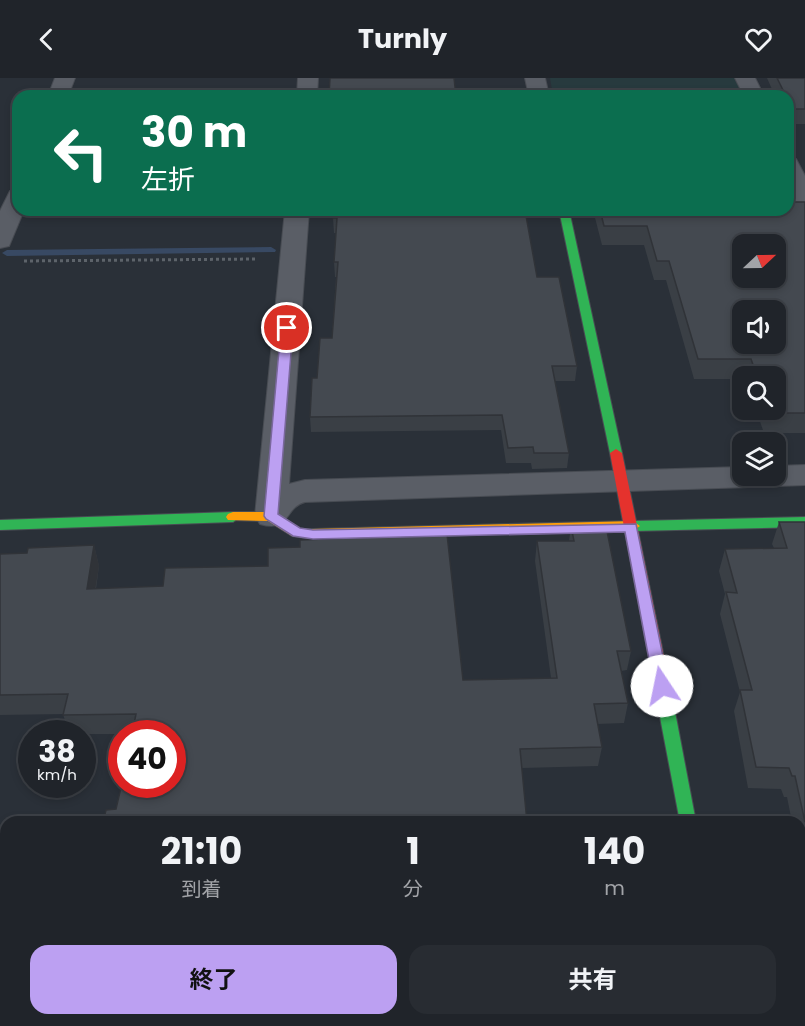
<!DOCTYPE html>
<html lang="ja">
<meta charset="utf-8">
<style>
:root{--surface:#20242a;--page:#282c32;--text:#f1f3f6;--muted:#a2a4a8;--line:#3d4147;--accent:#bca0f2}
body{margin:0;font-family:Poppins,"Noto Sans JP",sans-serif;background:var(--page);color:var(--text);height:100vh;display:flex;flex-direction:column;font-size:22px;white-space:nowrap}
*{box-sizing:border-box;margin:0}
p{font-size:20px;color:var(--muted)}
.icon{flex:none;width:33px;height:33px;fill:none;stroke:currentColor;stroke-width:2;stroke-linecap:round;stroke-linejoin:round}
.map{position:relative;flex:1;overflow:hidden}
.drawer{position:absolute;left:0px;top:738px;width:806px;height:210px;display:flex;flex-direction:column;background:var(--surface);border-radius:18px 18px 0 0;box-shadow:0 3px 9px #0003,0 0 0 2px var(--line)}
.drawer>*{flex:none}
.guide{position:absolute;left:12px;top:12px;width:782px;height:126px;border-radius:18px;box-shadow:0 3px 9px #0003,0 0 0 2px var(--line);background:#0b6e4f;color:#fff;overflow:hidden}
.needle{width:39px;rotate:68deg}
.controls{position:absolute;left:732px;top:156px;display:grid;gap:12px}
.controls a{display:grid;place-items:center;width:54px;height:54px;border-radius:12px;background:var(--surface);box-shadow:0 3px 9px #0003,0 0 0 2px var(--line);font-size:30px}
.speed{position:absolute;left:18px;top:642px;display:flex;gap:12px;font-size:30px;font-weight:700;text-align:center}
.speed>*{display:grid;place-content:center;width:78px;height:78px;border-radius:50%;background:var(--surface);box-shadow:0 3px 9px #0003,0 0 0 2px var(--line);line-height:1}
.speed small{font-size:15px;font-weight:400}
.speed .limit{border:9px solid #d22;background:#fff;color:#111}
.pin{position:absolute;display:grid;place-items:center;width:51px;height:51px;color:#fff;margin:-26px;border:3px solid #fff;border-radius:50%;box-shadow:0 2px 6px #0007}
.me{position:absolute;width:66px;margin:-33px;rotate:349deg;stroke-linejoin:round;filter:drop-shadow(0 0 4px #0008)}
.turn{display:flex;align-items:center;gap:21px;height:126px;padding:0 30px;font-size:27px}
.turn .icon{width:78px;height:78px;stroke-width:2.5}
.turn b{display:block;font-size:42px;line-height:51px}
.eta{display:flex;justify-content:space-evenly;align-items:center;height:102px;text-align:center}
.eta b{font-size:36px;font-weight:700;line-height:42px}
.primary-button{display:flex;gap:12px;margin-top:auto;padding:12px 30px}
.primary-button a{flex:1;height:69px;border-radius:18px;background:var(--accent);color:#111;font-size:24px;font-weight:700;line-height:69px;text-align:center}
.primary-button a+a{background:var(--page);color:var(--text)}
header{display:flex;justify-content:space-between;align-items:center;height:78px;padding:0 30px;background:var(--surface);font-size:27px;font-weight:700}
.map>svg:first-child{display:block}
.green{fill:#273a3e}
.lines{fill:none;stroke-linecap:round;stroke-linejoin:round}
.stream{fill:#384963;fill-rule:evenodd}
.street-casing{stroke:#484c53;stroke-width:2}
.fast-casing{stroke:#484c53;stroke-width:2}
.slow-casing{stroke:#484c53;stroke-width:2}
.jam-casing{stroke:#484c53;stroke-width:2}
.path{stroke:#5d636a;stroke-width:3;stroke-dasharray:3 3;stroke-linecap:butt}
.street{fill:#5a5e66;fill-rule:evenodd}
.fast{fill:#30b455;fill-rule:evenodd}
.slow{fill:#ff9f0a;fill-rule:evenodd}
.jam{fill:#e5322d;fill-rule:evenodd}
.wall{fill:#3a3f45}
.shaded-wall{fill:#303338}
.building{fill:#444950;stroke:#303338;stroke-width:1.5;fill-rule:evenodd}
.route{fill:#bca0f2;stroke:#7a689d;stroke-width:1.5}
</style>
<header><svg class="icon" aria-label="back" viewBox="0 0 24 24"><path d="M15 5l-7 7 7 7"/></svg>Turnly<svg class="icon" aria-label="heart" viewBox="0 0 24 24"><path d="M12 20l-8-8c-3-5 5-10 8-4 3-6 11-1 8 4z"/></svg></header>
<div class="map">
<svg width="805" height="948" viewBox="0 0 805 948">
<rect width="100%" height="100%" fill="#2a3038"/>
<!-- green -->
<path class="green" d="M550 0H734L743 18H553Z"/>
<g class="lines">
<!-- stream -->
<path class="stream" d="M271 169 276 172 275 174 7 178 2 175 7 172Z"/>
<defs>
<path id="street" d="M55 0H75L68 18H48Z
M298 0H318L317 18H297Z
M525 0H545L549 18H529Z
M735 0H755L764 18H744Z
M788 79 796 81 805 98V129L797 127 788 110Z
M18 111V132H24L9 168 0 170V133L10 113Z
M285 132H309L289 406 305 402 742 389V398H776V388L805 387V407L305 424C284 429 291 455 260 446L255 438Z
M703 942H749L750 948H704Z"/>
<path id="fast" d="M559 132H569L622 375 616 379 610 375Z
M233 434 240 439 233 444 0 452V442Z
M805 439V449L633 453 626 448 633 443Z
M664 612 669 614 672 618 696 744H680L656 618 659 614Z"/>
<path id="slow" d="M233 434H271L300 451H313L633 443 640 448 633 453 313 461 292 458 268 443 228 442 226 439 228 436Z"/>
<path id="jam" d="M616 371 622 375 672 618 669 622 664 624 659 622 656 618 610 375Z"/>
</defs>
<!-- street casing -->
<use href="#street" class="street-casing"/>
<!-- fast casing -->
<use href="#fast" class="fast-casing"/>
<!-- slow casing -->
<use href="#slow" class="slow-casing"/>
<!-- jam casing -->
<use href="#jam" class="jam-casing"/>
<!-- path -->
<path class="path" d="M24 183 256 181"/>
<!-- street -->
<use href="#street" class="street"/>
<!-- fast -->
<use href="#fast" class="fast"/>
<!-- slow -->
<use href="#slow" class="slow"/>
<!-- jam -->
<use href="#jam" class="jam"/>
</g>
<!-- wall -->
<path class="wall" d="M767 0H805V46H788V18H775Z
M805 124V355H764L756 332H776V298H742V301H694L666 202H654L644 167H602L593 132H788Z
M334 132 537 199 577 288 575 303H555L569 375 567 390 532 391 531 385H506L501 352 311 354 310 339 317 300 332 260 336 199H335L334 184 336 155H334L333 140Z
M779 444H805V804L800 779V744H792L787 719H784L781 711 748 710 734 633 740 614 720 536 725 516 719 493 725 471 774 470 772 466Z
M571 448 631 573 627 592 621 593 628 625 624 645 597 646 602 669 598 688 522 690 116 731 172 656H69L63 636 0 637V476L27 475 94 467 99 488 96 511 463 602 551 600 535 483 537 463H569Z
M478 942H687L688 948H479Z"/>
<!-- shaded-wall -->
<path class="shaded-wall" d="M94 467 99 488 92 531 87 511Z
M61 942H73L71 948H59Z"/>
<!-- building -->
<path class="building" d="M330 0H454L456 18H329Z
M777 0H805V31H792L788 21V18H786Z
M788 124H805V335H769L768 332H776V298H757L751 281H698L669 183H657L647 148H604L600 132H788ZM742 166H776V200H742ZM742 232H776V266H742Z
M334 132H525L537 199H559L577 288H552L569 375H534L533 369 508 370 502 337 310 339 312 300H317L320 260H332L338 184H334L337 140H333Z
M779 444H805V744L795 698H792L789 690 756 689 740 612H752L726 514 737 515 725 471 787 470Z
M571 448H606L631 573H617L628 625 594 626 602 669 520 671 527 744H103L106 732 116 731 122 705V706H172V656H132L136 636 63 637 68 616 0 617V476L27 475 28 470 94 467 87 511 163 508 165 490 268 488V470L300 469V462L447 456 463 602 557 600 537 463H574Z
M6 884V942H61L59 948H0V900Z
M214 942H417V948H214Z
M481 942H687L688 948H482Z"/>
<!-- route -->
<path class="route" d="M287 247 293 250 278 436 300 450 313 452 636 446 669 608 667 612 662 614 654 608 625 454 313 461 293 458 266 441 264 438 281 250Z"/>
</svg>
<div class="controls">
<a><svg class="needle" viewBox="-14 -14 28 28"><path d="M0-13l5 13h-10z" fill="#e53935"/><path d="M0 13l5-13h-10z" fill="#a2a4a8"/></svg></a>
<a><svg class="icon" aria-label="sound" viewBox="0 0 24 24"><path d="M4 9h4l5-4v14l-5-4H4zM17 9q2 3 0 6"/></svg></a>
<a><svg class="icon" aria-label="search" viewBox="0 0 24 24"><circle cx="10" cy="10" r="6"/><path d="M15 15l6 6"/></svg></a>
<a><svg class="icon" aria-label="layers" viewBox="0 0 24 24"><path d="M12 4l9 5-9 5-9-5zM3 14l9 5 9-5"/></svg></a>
</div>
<div class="speed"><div>38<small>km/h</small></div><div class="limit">40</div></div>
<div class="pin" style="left:287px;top:250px;background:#d93025"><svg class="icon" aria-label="arrive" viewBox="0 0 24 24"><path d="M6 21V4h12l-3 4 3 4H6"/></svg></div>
<svg class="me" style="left:662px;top:608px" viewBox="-20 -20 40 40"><circle r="19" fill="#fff"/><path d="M0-13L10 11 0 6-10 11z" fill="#bca0f2"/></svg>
<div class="guide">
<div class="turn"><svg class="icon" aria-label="left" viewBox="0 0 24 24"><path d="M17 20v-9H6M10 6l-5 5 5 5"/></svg><div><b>30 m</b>左折</div></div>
</div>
<section class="drawer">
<div class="eta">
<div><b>21:10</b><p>到着</p></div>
<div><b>1</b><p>分</p></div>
<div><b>140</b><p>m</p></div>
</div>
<div class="primary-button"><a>終了</a><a>共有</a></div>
</section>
</div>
